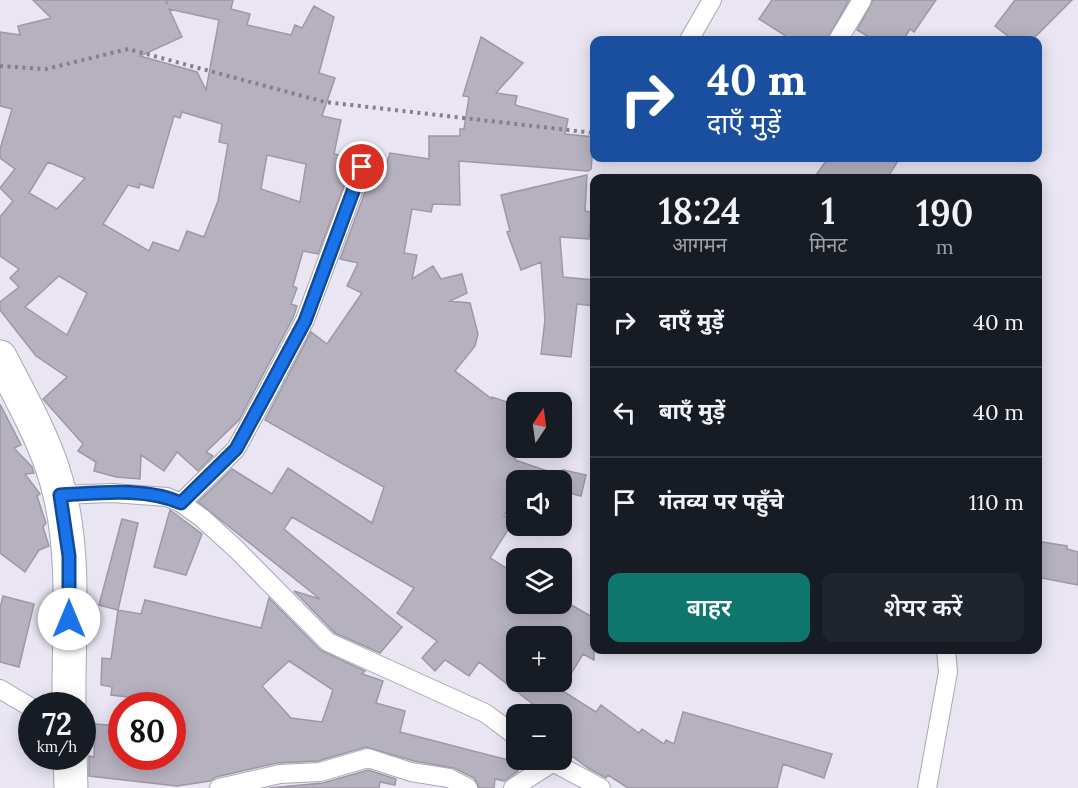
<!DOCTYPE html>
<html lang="hi">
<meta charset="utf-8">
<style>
:root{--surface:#171b24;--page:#20242c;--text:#f1f3f6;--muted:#9ea1a6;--line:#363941;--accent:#0f766e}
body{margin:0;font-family:Lora,"Noto Sans Devanagari",serif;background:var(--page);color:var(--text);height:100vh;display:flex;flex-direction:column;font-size:22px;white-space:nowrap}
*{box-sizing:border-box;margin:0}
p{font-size:20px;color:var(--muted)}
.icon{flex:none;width:33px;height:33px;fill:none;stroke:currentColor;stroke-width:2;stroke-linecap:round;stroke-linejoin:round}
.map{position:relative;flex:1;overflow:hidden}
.details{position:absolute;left:590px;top:174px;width:452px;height:480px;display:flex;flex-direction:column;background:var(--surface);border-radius:12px;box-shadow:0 3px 15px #0003}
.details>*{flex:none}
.top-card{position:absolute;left:590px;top:36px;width:452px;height:126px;border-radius:12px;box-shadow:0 3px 15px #0003;background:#1a4fa0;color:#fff;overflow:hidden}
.needle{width:39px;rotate:13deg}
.fabs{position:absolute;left:506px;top:392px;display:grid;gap:12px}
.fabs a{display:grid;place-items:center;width:66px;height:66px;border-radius:12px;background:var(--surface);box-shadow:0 3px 15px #0003;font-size:30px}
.speed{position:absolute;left:18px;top:692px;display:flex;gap:12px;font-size:30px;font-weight:700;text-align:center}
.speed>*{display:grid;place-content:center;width:78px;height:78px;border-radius:50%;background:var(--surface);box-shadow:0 3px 15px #0003;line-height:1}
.speed small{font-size:15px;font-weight:400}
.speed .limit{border:9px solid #d22;background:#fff;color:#111}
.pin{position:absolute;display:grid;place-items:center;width:51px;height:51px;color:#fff;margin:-26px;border:3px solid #fff;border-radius:50%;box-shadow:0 2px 6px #0007}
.me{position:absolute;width:66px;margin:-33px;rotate:0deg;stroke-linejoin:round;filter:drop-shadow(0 0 4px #0008)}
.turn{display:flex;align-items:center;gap:21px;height:126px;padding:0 18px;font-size:27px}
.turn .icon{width:78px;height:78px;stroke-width:2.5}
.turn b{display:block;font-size:42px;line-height:51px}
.eta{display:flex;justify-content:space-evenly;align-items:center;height:102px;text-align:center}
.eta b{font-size:36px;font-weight:600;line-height:42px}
.primary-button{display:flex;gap:12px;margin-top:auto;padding:12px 18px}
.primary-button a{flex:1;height:69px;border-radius:12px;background:var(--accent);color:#fff;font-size:24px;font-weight:600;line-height:69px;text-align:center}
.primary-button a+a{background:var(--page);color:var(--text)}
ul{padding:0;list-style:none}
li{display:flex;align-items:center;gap:18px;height:90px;padding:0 18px;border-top:2px solid var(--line)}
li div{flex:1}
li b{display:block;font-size:22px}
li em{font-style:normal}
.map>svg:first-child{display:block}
.building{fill:#b6b1bf;stroke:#9c98a5;stroke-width:1.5;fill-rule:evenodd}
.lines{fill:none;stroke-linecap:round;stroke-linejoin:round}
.street-casing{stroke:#aaa6b3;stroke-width:20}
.highway-casing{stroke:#aaa6b3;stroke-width:35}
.path{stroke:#83808a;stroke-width:4;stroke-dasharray:3 4.5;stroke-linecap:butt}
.street{stroke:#fff;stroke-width:18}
.highway{stroke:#fff;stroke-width:33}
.route-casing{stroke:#114b97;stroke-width:15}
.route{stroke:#1a73e8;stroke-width:10}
</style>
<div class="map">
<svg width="1078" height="788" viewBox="0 0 1078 788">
<rect width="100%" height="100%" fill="#e9e5f3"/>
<!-- building -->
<path class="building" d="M33 0H165L167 4V0H233L231 9 250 14 247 25 291 35 295 25 302 28 314 6 334 17 319 73 335 78 322 116 341 120 334 154 354 159 318 254 303 251 293 286 297 288 291 304 297 306 293 318 239 420 206 452 213 456 198 471 177 452 164 471 141 455 140 479 116 477 94 471 96 462 78 451 83 444 43 399 67 377 36 356 0 310V302L19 287 10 278 19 269 0 256V217L13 201 0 188 15 169 0 158V149L12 109 0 106V32L20 35 18 26 51 18ZM169 9 219 20 206 90 197 72 140 56 182 37ZM182 112 222 124 219 142 228 144 218 201 204 237 187 231 179 251 153 242 149 251 103 224 128 185 139 188 140 184 153 188 174 116 180 118ZM267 155 306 164 300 202 261 189ZM48 162 85 178 57 209 29 193ZM59 276 87 293 67 335 25 307Z
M772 0H849L827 40H792L759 19Z
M873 0H936L914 32 910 29 903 40H874L857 30Z
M1015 0H1072L1032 40H1013L995 26Z
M481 37 523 63 496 93 517 96 515 105 568 119 565 134 594 137 591 169 588 171 459 161 460 205 433 204 431 212 412 209 404 253 417 255 412 279 433 266 441 279 462 274 467 293 450 301 470 303 478 334 475 346 455 371 492 399V397L516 405 515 460 562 476 563 470 586 475 581 496 561 491V480H516V490L504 516 513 522 490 558 516 574V603H568L594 618V660L583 654 561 690 596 712 601 705 639 733 642 729 664 744 666 740 674 744 683 712 832 754 824 778 783 764 777 788H628L608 775 606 778 588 768 561 748V714H525L534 705 479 662 469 676 445 660 435 671 422 658 437 641 397 613 414 588 292 517 284 529 402 627 380 653 335 633 294 591 320 599 198 502 232 469 272 494 288 468 372 523 384 487 265 420 311 332 327 344 362 293 347 286 358 263 340 259 373 171 372 163 386 166 390 153 429 159V136H460V129H464L469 97 463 96ZM516 636H561V681H516Z
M828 158H900L887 178H814Z
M587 175 585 211 591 212 589 239 560 237 563 277 594 280V306L577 304 571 357 541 354 545 320 541 262 521 270 507 232 510 231 501 195Z
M0 404 21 445 14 448 32 467 34 473 25 474 40 494 37 496 46 523 43 527 49 546 39 550 25 572 0 553Z
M170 510 202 534 186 575 154 567Z
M122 519 138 523 118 610 99 605Z
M1036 541 1067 546V549L1078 552V585L1036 577Z
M3 596 34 604 19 667 0 662V608Z
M269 598 320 650 365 671 362 674 383 681 376 703 405 711 400 732 520 763 518 771 504 781 495 779 494 788H479L474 778 454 768 414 761 366 747 318 761 277 763 216 777 210 781 177 786 89 776V756L94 757 95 724 122 726 120 756H172V702L111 695 112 687 101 685 102 658 111 659 118 610 141 614 145 600 261 628ZM289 661 333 690 322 722 291 718 262 686Z
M368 770 396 779 395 785 380 782 379 788H269L323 783Z"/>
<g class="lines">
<defs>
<path id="street" d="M689 40 712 0
M838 40 862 0
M60 495 112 493 167 497 181 503 202 518 236 549 328 642 485 713 516 736
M181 503 236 449 267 392 305 320 362 167
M0 689 32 708
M547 759 601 788
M219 788 280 774 320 772 368 758 411 772 449 778 468 788
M513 788 552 763
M927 788 948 672 946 650"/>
<path id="highway" d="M0 357C23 402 49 446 60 495 76 562 68 636 69 705
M70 756 71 788"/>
</defs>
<!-- street casing -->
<use href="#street" class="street-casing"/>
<!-- highway casing -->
<use href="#highway" class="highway-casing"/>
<!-- path -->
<path class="path" d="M0 66 46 69 128 49 325 102 594 133
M698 158 704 160"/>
<!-- street -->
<use href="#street" class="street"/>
<!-- highway -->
<use href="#highway" class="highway"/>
</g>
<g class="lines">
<defs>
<path id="route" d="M69 619V556L60 495C99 493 145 487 181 503L236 449 267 392 305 321 362 167"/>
</defs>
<!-- route casing -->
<use href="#route" class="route-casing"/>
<!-- route -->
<use href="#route" class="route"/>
</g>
</svg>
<div class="fabs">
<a><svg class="needle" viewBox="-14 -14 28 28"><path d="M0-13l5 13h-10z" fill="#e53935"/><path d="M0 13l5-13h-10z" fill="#9ea1a6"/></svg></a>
<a><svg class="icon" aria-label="sound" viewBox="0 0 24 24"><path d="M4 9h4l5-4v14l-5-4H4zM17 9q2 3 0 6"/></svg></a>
<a><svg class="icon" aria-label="layers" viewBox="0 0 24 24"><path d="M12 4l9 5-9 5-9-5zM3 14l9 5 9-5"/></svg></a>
<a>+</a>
<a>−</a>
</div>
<div class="speed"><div>72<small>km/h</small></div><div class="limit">80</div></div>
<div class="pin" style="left:362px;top:167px;background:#d93025"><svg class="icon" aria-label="arrive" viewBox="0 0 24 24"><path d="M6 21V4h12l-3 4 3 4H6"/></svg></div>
<svg class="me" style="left:69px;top:619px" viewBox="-20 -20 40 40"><circle r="19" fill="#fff"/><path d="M0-13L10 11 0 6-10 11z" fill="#1a73e8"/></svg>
<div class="top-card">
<div class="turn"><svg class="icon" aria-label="right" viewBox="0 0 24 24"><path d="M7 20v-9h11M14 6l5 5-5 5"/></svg><div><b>40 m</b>दाएँ मुड़ें</div></div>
</div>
<section class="details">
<div class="eta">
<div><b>18:24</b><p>आगमन</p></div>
<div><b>1</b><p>मिनट</p></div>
<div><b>190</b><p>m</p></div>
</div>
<ul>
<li><svg class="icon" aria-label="right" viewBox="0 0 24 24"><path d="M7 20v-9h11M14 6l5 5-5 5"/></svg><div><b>दाएँ मुड़ें</b></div><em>40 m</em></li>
<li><svg class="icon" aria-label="left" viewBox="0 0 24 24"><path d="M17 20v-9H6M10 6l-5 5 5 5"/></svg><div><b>बाएँ मुड़ें</b></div><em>40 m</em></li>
<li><svg class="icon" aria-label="arrive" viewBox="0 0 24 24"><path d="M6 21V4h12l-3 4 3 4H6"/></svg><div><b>गंतव्य पर पहुँचे</b></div><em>110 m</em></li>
</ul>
<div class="primary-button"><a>बाहर</a><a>शेयर करें</a></div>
</section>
</div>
